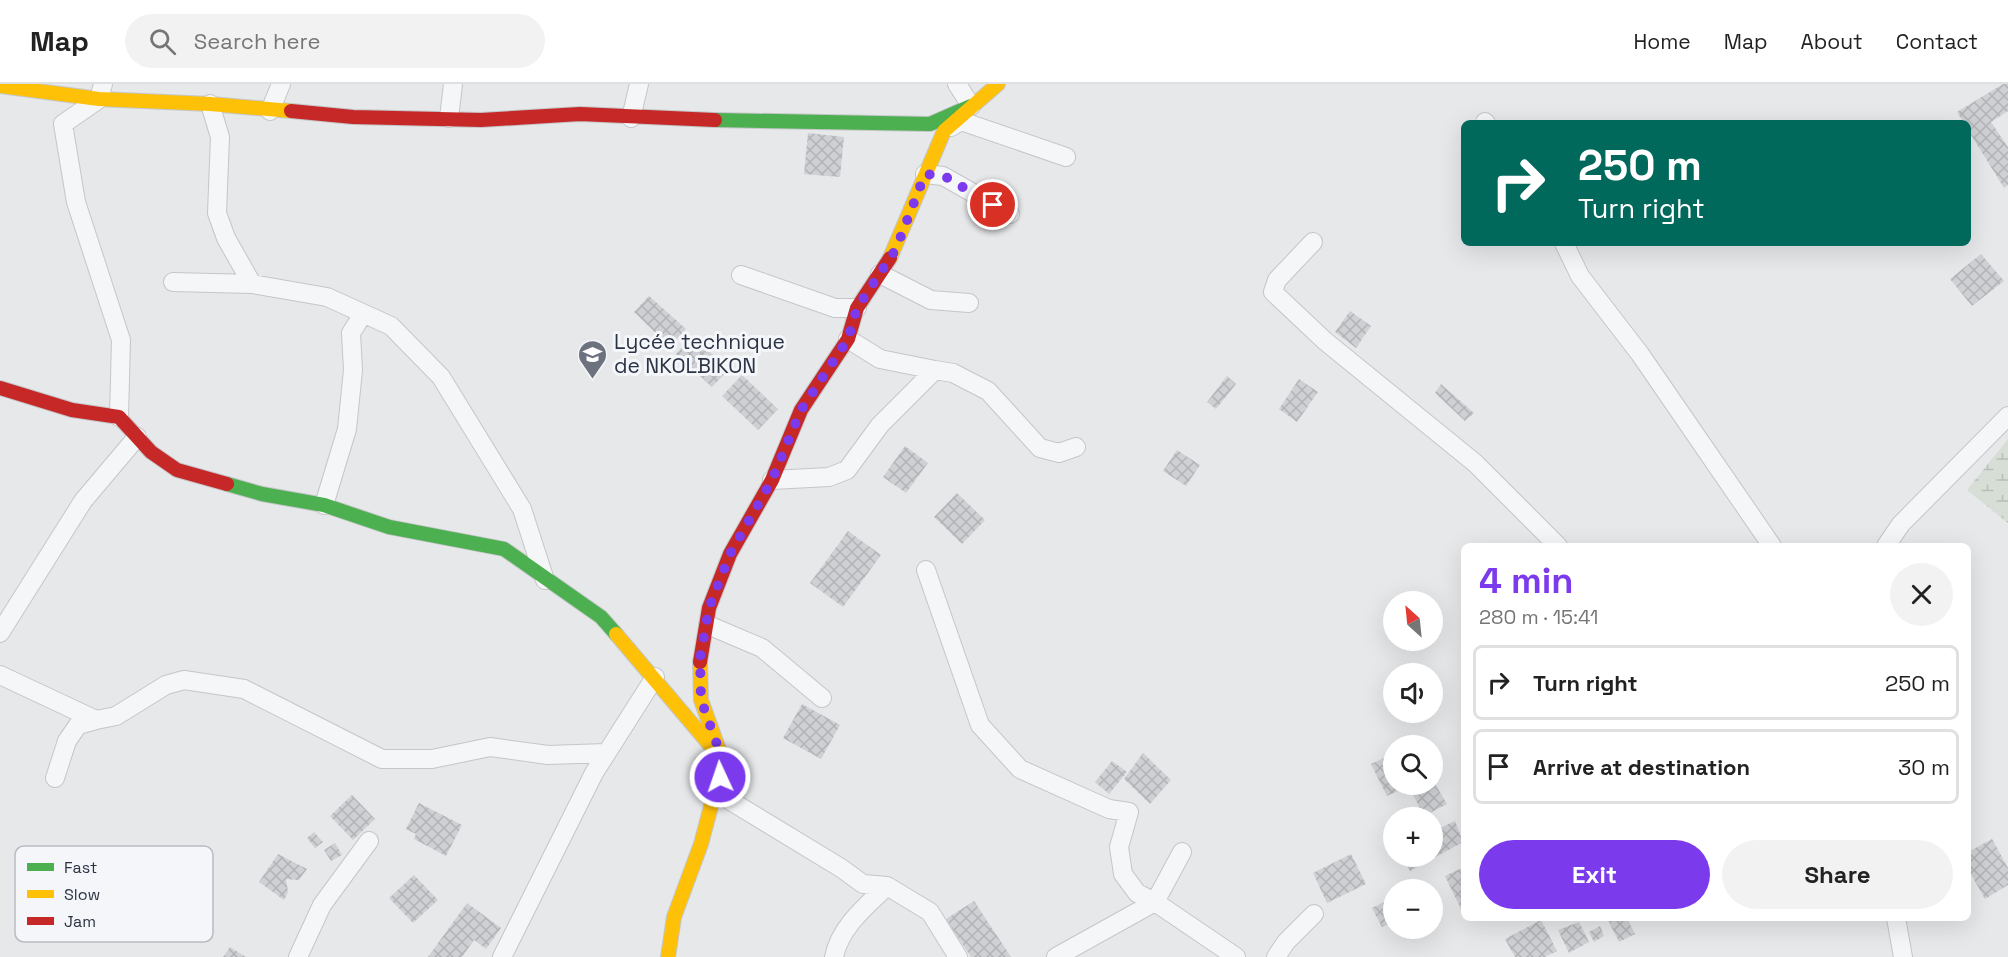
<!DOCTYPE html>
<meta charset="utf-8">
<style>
:root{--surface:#fff;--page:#f2f2f2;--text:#222;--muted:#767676;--line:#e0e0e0;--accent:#7c3aed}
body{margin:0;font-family:"Space Grotesk",sans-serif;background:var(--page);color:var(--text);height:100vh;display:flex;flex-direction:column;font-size:22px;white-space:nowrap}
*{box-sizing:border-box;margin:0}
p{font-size:20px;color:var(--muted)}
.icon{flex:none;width:33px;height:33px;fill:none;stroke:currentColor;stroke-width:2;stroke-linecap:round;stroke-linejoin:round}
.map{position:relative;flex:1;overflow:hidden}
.side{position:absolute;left:1461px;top:459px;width:510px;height:378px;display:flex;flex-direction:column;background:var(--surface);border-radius:9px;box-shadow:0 6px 24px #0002}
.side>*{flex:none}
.hud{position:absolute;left:1461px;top:36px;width:510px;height:126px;border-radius:9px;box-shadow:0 6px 24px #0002;background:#00695c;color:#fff;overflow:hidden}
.needle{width:39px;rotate:333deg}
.tools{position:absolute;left:1383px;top:507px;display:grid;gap:12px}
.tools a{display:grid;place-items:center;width:60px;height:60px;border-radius:50%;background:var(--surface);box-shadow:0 6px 24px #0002;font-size:30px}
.pin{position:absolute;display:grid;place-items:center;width:51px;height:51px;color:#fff;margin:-26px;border:3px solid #fff;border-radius:50%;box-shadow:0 2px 6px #0007}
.me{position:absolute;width:66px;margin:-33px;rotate:357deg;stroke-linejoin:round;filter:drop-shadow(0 0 4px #0008)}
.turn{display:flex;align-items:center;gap:21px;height:126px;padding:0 18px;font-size:27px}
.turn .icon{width:78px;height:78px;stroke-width:2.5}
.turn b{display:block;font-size:42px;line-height:51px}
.round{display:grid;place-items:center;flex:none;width:63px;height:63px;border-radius:32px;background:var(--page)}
.overview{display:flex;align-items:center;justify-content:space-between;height:102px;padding:0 18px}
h1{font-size:36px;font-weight:800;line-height:45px;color:var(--accent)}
.button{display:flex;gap:12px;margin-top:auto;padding:12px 18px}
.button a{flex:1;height:69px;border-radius:36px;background:var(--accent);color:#fff;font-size:24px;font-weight:800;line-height:69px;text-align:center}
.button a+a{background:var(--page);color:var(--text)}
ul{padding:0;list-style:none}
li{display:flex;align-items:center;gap:18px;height:75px;margin:0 12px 9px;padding:0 6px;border:3px solid var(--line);border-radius:9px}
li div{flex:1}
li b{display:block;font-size:22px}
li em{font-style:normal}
header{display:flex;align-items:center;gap:36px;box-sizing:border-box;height:84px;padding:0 30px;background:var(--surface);border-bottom:2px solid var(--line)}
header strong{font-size:28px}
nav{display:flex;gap:33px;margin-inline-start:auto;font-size:21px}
.search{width:420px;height:54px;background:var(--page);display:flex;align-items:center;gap:15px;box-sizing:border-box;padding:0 21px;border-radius:33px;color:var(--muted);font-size:22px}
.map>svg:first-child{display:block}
.wetland{fill:url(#wetland-marsh)}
.building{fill:url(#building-cross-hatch)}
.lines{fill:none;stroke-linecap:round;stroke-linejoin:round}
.street-casing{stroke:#c4c6c8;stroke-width:20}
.fast-casing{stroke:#c4c6c8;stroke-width:16}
.slow-casing{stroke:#c4c6c8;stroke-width:16}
.jam-casing{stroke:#c4c6c8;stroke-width:16}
.street{stroke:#f5f6f7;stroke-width:18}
.fast{stroke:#4caf50;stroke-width:14}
.slow{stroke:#ffc107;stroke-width:14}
.jam{stroke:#c62828;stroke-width:14}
.route{stroke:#7c3aed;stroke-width:10;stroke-dasharray:0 18}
.labels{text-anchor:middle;stroke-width:6;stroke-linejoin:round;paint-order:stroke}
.poi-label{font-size:21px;fill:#2b3445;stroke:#f4f6f9;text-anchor:start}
.key{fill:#f4f6f9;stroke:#b8bcc3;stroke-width:1.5}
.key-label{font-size:16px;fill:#2b3445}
</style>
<header>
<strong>Map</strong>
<div class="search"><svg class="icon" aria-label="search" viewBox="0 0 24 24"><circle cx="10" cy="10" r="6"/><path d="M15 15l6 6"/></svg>Search here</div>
<nav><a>Home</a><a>Map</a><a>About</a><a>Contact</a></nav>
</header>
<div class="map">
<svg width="2008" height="873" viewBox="0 0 2008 873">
<defs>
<pattern id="wetland-marsh" width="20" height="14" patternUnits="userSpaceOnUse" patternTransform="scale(1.5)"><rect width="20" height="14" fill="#d6ded6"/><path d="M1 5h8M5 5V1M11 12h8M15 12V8" fill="none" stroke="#b8bfb9"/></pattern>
<pattern id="building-cross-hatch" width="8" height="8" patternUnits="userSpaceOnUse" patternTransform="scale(1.5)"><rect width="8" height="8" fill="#ced0d3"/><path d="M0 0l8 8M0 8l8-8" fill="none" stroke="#b1b3b6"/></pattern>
</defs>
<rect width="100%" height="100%" fill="#e6e8ea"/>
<!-- wetland -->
<path class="wetland" d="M2008 355V439L1967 406Z"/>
<!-- building -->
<path class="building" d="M2003 0H2008V27L1991 38 2008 63V101L2004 104 1968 46V39H1964L1957 28Z
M808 49 844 53 840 93 804 90Z
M1981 170 2004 197 1972 222 1950 195Z
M649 212 686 245 670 263 634 228Z
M1350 227 1371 242 1356 264 1335 248Z
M692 252 729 285 712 303 676 270Z
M742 291 778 325 758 346 722 312Z
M1227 292 1236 300 1216 325 1207 318Z
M1299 295 1318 308 1297 338 1279 325Z
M1441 300 1474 329 1465 337 1435 309Z
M905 362 928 379 906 409 883 393Z
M1177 366 1200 381 1186 402 1163 387Z
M957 409 985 436 962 460 934 433Z
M848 447 881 471 843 523 810 499Z
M802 620 840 641 821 675 783 654Z
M1143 669 1171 696 1150 720 1124 695Z
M1386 673 1394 688V700H1399L1402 705 1387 712 1371 680Z
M1112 677 1127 688 1109 710 1095 698Z
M1432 695 1447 720 1424 732 1411 707 1423 700H1432Z
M352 711 375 735 353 756 330 732Z
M419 719 462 741 446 772 414 755 416 750 406 745Z
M1455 737 1463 758 1410 787 1402 772H1432V748Z
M314 748 323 758 315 764 307 754Z
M1992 755 2008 784V801L1985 815 1968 785V768Z
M335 759 342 771 331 777 324 766Z
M278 770 307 785 299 796 286 795 288 808 284 816 259 798Z
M1351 770 1366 800 1327 819 1313 789Z
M1464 783V831L1445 792Z
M414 791 438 816 413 839 389 814Z
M1394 813V838L1382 843 1372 824Z
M974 817 1011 873H971L946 835Z
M467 819 501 844 486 865 474 856 462 873H428Z
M1607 834H1627L1635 850 1619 858Z
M1541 836 1557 867 1545 873H1515L1505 855Z
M1579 838 1589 858 1569 869 1558 846Z
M1600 842 1604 852 1594 858 1589 848Z
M230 863 246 873H223Z"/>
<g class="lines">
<defs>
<path id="street" d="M103 0 99 15 63 40 76 118 121 256 119 333
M957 0 971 22
M210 20 220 53 217 129 226 154 252 200
M270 27 281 0
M449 34 453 0
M631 34 639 0
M1485 38 1486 39
M951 43 961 37 1066 73
M925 90 943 92 1010 130
M1313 158 1277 196 1273 208 1325 257 1475 379 1558 462
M1564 159 1580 192 1640 270 1772 462
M880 190 931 216 969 219
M741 191 835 224H857
M173 198 252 200 327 213 391 242 441 293 522 425 545 496
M848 255 880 275 935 286
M772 396 829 393 847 386 880 341 935 286 953 289 988 307 1040 364 1059 369 1076 363
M324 421 347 345 353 286 351 249 363 230
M1886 462 1901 440 2008 332
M926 486 980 641 1020 685 1109 725 1129 728 1119 763 1123 790 1137 809 1155 818 1236 873
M708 541 762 564 822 614
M0 549 83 417 137 353
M0 591 96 636 116 632 166 601 184 596 244 605 382 675H432L490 663 548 671 606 669
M55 694 67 657 78 641 96 636
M716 708 841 784 863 800 887 802 930 828 958 873
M1896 834 1903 873
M298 873 322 821 369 757
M502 873 594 689 655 593
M834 873C840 843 866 822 887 802
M1056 873 1155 818 1182 768
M1276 873 1286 858 1314 830"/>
<path id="fast" d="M715 36 930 40 971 22
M227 400 262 410 324 421 389 443 504 465 601 533 616 550"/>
<path id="slow" d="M0 2 99 15 210 20 291 27
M890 174 944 47 998 0
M616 550 710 661
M668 873 674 833 701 760 723 677 701 616 700 578"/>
<path id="jam" d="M291 27 353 33 481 36 580 30 715 36
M0 304 72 326 119 333 151 368 177 386 227 400
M700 578 709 524 730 470 772 396 801 326 848 255 857 224 890 174"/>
</defs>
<!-- street casing -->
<use href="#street" class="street-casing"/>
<!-- fast casing -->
<use href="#fast" class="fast-casing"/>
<!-- slow casing -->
<use href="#slow" class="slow-casing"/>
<!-- jam casing -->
<use href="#jam" class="jam-casing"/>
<!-- street -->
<use href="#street" class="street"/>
<!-- fast -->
<use href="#fast" class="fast"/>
<!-- slow -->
<use href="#slow" class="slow"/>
<!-- jam -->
<use href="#jam" class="jam"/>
</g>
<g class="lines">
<!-- route -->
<path class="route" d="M720 693 723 677 701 616 700 574 709 524 730 470 772 396 801 326 848 255 857 224 896 165 925 90 944 92 993 121"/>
</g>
<!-- icons -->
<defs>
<symbol id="school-pin" viewBox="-11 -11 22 30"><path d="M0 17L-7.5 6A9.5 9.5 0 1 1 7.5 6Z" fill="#6c737f" stroke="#f4f6f9"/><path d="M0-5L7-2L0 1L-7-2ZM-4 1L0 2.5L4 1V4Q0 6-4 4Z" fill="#fff"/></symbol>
</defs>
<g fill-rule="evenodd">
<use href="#school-pin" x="576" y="254" width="33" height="45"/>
</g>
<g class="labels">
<!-- poi labels -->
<g class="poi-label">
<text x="614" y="265">Lycée technique<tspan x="614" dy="24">de NKOLBIKON</tspan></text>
</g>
</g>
<!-- legend -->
<rect x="15" y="762" width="198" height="96" rx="9" class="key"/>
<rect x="27" y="779" width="27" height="8" fill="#4caf50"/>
<rect x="27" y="806" width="27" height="8" fill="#ffc107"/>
<rect x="27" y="833" width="27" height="8" fill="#c62828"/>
<g class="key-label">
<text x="64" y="789">Fast</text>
<text x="64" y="816">Slow</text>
<text x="64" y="843">Jam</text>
</g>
</svg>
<div class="tools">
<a><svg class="needle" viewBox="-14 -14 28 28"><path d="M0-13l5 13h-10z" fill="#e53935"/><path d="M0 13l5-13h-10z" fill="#767676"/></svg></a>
<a><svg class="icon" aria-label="sound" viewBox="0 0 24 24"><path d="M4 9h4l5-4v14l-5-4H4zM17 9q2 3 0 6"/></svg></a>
<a><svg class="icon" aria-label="search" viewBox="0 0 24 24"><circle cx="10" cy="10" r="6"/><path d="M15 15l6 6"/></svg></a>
<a>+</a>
<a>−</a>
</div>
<div class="pin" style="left:993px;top:121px;background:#d93025"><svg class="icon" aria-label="arrive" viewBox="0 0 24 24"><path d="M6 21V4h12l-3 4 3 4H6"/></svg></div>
<svg class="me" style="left:720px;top:693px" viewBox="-20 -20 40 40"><circle r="17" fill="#7c3aed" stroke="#fff" stroke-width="3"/><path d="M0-11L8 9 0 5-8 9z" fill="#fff"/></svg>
<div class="hud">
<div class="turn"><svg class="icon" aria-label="right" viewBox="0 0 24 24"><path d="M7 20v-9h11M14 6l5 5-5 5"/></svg><div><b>250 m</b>Turn right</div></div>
</div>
<section class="side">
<div class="overview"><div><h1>4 min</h1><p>280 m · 15:41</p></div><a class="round"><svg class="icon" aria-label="close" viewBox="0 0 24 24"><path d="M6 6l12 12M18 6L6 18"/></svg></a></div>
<ul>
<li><svg class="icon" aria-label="right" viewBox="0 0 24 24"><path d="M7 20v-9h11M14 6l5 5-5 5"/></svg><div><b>Turn right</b></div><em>250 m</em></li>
<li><svg class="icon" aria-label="arrive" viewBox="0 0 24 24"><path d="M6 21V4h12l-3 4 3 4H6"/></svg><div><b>Arrive at destination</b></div><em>30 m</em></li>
</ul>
<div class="button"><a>Exit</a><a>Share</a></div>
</section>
</div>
